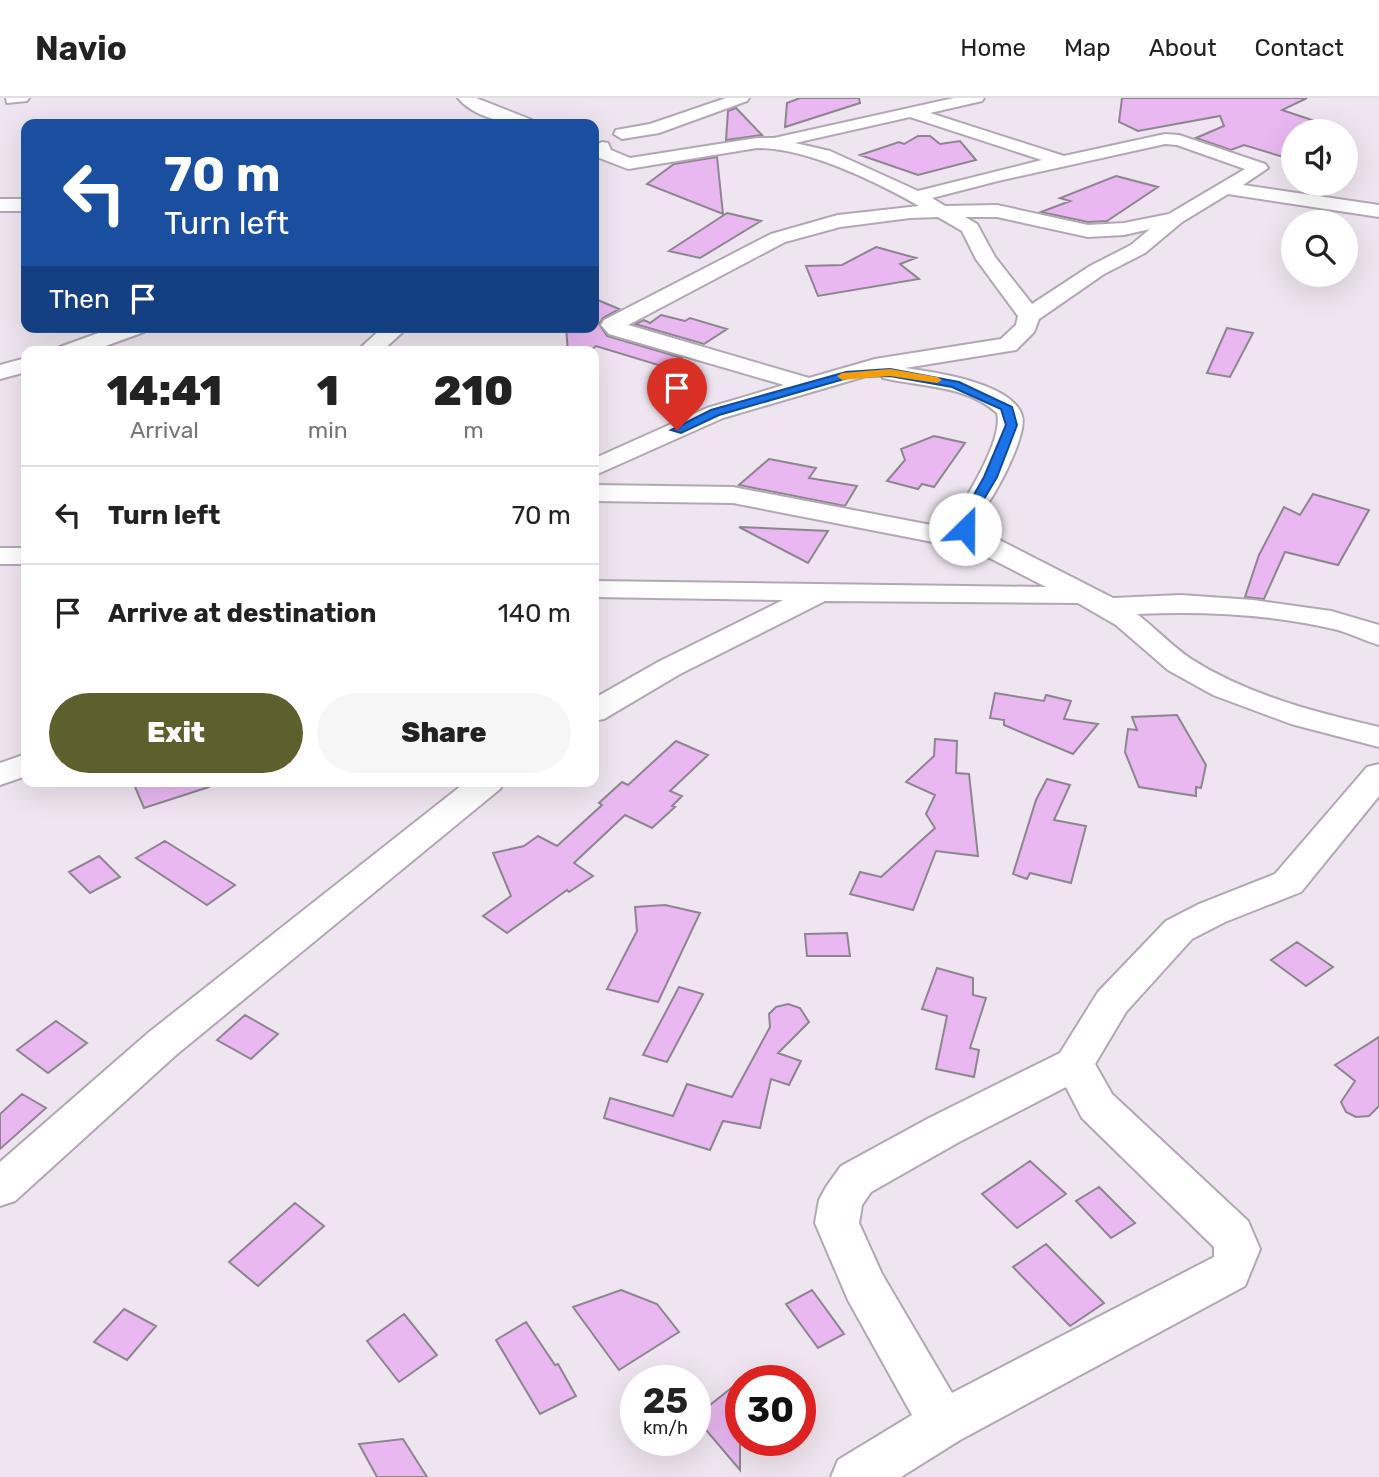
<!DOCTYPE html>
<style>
:root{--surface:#fff;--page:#f6f6f6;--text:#222;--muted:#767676;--line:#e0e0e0;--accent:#5d5f2d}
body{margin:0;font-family:Rubik,sans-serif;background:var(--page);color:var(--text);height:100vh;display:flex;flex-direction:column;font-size:26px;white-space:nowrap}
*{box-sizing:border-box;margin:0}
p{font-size:23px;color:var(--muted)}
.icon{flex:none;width:38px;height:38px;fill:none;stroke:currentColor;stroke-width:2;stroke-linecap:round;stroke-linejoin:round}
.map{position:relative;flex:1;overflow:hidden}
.drawer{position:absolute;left:21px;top:248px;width:578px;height:441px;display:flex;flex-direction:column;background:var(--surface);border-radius:14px;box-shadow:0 7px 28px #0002}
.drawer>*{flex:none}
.guide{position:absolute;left:21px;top:21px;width:578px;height:214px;border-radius:14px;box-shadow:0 7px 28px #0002;background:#1a4fa0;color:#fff;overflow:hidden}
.fabs{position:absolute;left:1281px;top:21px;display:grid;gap:14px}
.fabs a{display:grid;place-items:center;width:77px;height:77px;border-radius:50%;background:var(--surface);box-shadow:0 7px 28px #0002;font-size:35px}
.speed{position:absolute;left:620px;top:1267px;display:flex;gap:14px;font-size:35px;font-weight:700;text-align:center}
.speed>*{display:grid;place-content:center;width:91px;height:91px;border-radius:50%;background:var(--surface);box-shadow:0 7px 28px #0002;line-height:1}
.speed small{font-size:18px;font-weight:400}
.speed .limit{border:10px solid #d22;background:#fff;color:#111}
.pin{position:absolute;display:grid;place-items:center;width:60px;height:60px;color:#fff;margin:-72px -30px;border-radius:50% 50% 50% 0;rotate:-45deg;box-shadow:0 0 7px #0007}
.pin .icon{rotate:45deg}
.me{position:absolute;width:77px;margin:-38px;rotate:23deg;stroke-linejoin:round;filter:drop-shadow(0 0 5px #0008)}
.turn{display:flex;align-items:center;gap:24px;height:147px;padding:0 28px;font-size:32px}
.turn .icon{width:91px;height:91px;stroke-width:2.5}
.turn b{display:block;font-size:49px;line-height:60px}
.then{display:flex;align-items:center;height:66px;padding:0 28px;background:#0003;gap:14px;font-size:26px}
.eta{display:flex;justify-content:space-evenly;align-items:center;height:119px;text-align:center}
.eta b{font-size:42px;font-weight:800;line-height:49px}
.button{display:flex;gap:14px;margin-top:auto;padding:14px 28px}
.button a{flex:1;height:80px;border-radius:42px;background:var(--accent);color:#fff;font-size:28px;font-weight:800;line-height:80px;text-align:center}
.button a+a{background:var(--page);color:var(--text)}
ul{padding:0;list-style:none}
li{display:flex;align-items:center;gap:21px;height:98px;padding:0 28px;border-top:2px solid var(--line)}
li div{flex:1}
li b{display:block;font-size:26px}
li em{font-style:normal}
header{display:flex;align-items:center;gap:42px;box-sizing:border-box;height:98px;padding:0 35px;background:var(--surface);border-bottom:2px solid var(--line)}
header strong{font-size:33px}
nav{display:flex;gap:38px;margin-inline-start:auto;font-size:24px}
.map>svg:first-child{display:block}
.building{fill:#e9b8f1;stroke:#8d858f;stroke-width:2}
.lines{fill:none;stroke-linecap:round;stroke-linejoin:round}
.minor-casing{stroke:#b1a8b3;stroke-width:4}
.minor{fill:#fff;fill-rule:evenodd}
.route{fill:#1a73e8;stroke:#114b97;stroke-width:2}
.slow{fill:#f59e0b}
</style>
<header>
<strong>Navio</strong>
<nav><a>Home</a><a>Map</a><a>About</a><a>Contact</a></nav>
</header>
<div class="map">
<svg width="1379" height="1379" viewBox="0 0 1379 1379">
<rect width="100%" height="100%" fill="#efe5f0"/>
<!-- building -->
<path class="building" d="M800 0H859L860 5 785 29 787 5Z
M1122 0H1307L1282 12 1324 26 1304 33H1293V62L1244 47 1231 52 1196 40 1224 28 1220 18 1138 33 1119 24Z
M736 10 762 37 726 42 728 13Z
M918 38H930L940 46 960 43 976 62 918 77 860 57 899 44 904 46Z
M717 59 723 116 647 86 674 66Z
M1116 78 1158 89 1107 123 1088 124 1041 114 1070 103 1060 100Z
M727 115 761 123 700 160 669 153Z
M876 149 916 160 900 166 919 181 818 198 806 168 842 167Z
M593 200 619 211 603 220 599 226 607 238 682 260 668 270 596 248 589 254H568L566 229H593Z
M661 217 685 223 690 220 727 231 704 246 635 226 644 222 650 225Z
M1227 230 1253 235 1230 279 1207 275Z
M934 338 965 345 934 389 922 386 918 391 887 383 905 362 901 351Z
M769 361 816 370 809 380 857 388 845 408 739 387Z
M1313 396 1369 412 1338 467 1285 454 1264 501 1245 499 1259 457 1284 409 1300 417Z
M739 429 828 433 808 465Z
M995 595 1044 603 1046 597 1071 603 1064 621 1098 626 1073 656 1004 627V622L990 620Z
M1177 617 1206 667 1201 690 1196 689V698L1139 689 1125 654 1128 631 1137 632 1132 619Z
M935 641 957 643 956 675 969 676 978 758 936 753 913 812 850 796 860 774 881 779 935 730 926 716 935 697 906 684 934 658Z
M676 643 708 657 670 693 682 698 672 708 675 709 652 730 625 717 574 765 593 778 569 794 567 792 507 835 483 818 511 798 493 755 524 748 538 738 557 748 602 707 599 705 622 684 628 687Z
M1047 681 1070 687 1054 722 1086 728 1071 785 1030 775 1027 781 1013 776 1036 702Z
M133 684H209V689L144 710Z
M165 743 235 787 207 807 136 760Z
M99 758 120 779 90 795 69 774Z
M665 807 700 815 658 904 607 891 637 833 635 809Z
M847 835 850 858H807L805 836Z
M1297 844 1333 869 1306 888 1271 862Z
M937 870 973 880V897L986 900 970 950 979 952 974 979 936 971 947 918 922 911Z
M679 889 703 896 667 964 643 957Z
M788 906 800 910 809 924 778 955 801 963 789 987 771 981 760 1030 723 1023 710 1052 604 1020 610 1000 673 1018 687 986 732 999 770 929 769 916 776 909Z
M245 917 278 936 251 961 217 942Z
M56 923 87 945 48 975 17 952Z
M1379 939V1008L1369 1018 1356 1019 1346 1014 1341 1004 1355 983 1335 967Z
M22 996 46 1010 0 1051V1016Z
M1030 1063 1066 1096 1017 1130 982 1096Z
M1099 1089 1135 1125 1111 1140 1076 1103Z
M295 1105 324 1128 258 1188 229 1164Z
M1046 1146 1104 1205 1070 1228 1013 1169Z
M621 1192 657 1206 679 1234 619 1272 573 1209Z
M812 1192 844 1236 818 1250 786 1206Z
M124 1211 156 1228 127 1262 94 1244Z
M404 1216 437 1257 399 1284 367 1243Z
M526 1224 555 1267 558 1266 576 1298 540 1316 496 1242Z
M740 1283V1372L695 1319Z
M403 1341 427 1379H377L359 1346Z"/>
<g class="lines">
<defs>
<path id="minor" d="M6 0H29L27 3 7 5Z
M458 0H476L532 22 534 26C510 27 474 20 458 0Z
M726 0H749L747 3 659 35 622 41 614 36 616 32 650 26Z
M954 0H984L982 3 930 15 1064 58 1165 36 1179 37 1265 66 1268 70 1243 87 1379 107V119L1228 96 1182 124 1145 155 1104 176 1039 221 1034 234 1016 252 905 270C934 274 1013 285 1022 318 1027 334 1004 379 995 394 989 405 976 419 980 432L1113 500 1181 497 1253 502 1331 513 1379 527V547C1365 543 1352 536 1338 532 1273 516 1203 513 1137 516 1155 530 1172 548 1191 561 1248 597 1314 614 1379 629V649L1291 626 1213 597 1168 572 1116 527 1078 505 825 503 680 576 604 621 593 623V601L658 564 783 502 593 499V483L1046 489 974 452 733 405 593 403V387L733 389 952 431V423C966 400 1004 341 997 315 966 287 922 289 883 280L880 274 723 320 593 378V361L707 310 784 287 609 236 601 227 604 222 771 136 838 117 919 108C875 83 807 50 757 50L628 71 597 59 593 49 602 44 608 45 611 52 630 60 757 40H774ZM910 19 1042 62 918 93 830 53 795 45ZM1165 46 1177 47 1245 71 1169 116 1124 125 1088 127 997 107 945 108 932 100 998 83ZM938 119 962 133 976 161 1018 218 1016 227 1001 241 875 261 809 280 628 227 785 144 840 129 910 120ZM965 119H997L1088 139 1124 137 1150 131 1131 147 1090 168 1032 206 995 159 977 126Z
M0 101H26V113H0Z
M115 229H147L144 234 89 254H57L60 249Z
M383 229H408L381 254H356Z
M26 260V274L0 281V267Z
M0 450H26V466H0Z
M26 656V678L0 687V665Z
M1379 666V698L1301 794 1225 824 1192 841 1126 914 1095 966 1112 996 1248 1123 1260 1151 1245 1188 960 1342 901 1379H831L838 1362 912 1317 848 1202 815 1125 819 1102 826 1089 841 1068 929 1020 1060 955 1098 894 1166 823 1199 806 1275 776 1367 669ZM1066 989 1082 1020 1214 1149V1159L952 1295 882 1176 859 1125 862 1107 871 1094 959 1044Z
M466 684H504L500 691 176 957 15 1103 0 1108V1064L148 935Z"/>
</defs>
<!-- minor casing -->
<use href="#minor" class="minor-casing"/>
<!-- minor -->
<use href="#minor" class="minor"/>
</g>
<!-- route -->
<path class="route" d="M890 271 959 284 1012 309 1017 327 997 379 971 423 969 434H960L959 423 984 379 1006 327 1001 311 952 289 890 278 851 279 719 317 681 335 671 332 711 312 846 274Z"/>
<!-- slow -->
<path class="slow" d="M890 271 937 279 942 282 937 285 890 278 842 282 837 278 842 275Z"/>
</svg>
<div class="fabs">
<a><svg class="icon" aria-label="sound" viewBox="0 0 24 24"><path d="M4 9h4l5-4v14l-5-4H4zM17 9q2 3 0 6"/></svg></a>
<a><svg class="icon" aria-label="search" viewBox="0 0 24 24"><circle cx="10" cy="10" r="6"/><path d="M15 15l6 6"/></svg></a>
</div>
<div class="speed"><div>25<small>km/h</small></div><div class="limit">30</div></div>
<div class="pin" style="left:677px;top:332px;background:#d93025"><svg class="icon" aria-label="arrive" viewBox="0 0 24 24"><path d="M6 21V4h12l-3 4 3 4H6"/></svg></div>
<svg class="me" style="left:965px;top:431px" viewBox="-20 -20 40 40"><circle r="19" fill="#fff"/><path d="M0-13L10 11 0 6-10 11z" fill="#1a73e8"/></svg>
<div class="guide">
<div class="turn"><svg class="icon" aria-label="left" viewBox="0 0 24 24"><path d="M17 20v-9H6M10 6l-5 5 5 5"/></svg><div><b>70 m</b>Turn left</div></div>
<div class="then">Then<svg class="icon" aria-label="arrive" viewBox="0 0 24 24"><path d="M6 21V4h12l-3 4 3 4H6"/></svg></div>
</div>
<section class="drawer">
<div class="eta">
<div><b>14:41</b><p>Arrival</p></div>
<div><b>1</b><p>min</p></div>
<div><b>210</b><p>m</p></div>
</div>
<ul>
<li><svg class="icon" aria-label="left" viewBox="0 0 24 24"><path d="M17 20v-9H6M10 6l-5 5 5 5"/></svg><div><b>Turn left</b></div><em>70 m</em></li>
<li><svg class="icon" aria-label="arrive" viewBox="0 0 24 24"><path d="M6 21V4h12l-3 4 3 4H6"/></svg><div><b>Arrive at destination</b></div><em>140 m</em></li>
</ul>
<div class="button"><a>Exit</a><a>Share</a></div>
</section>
</div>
